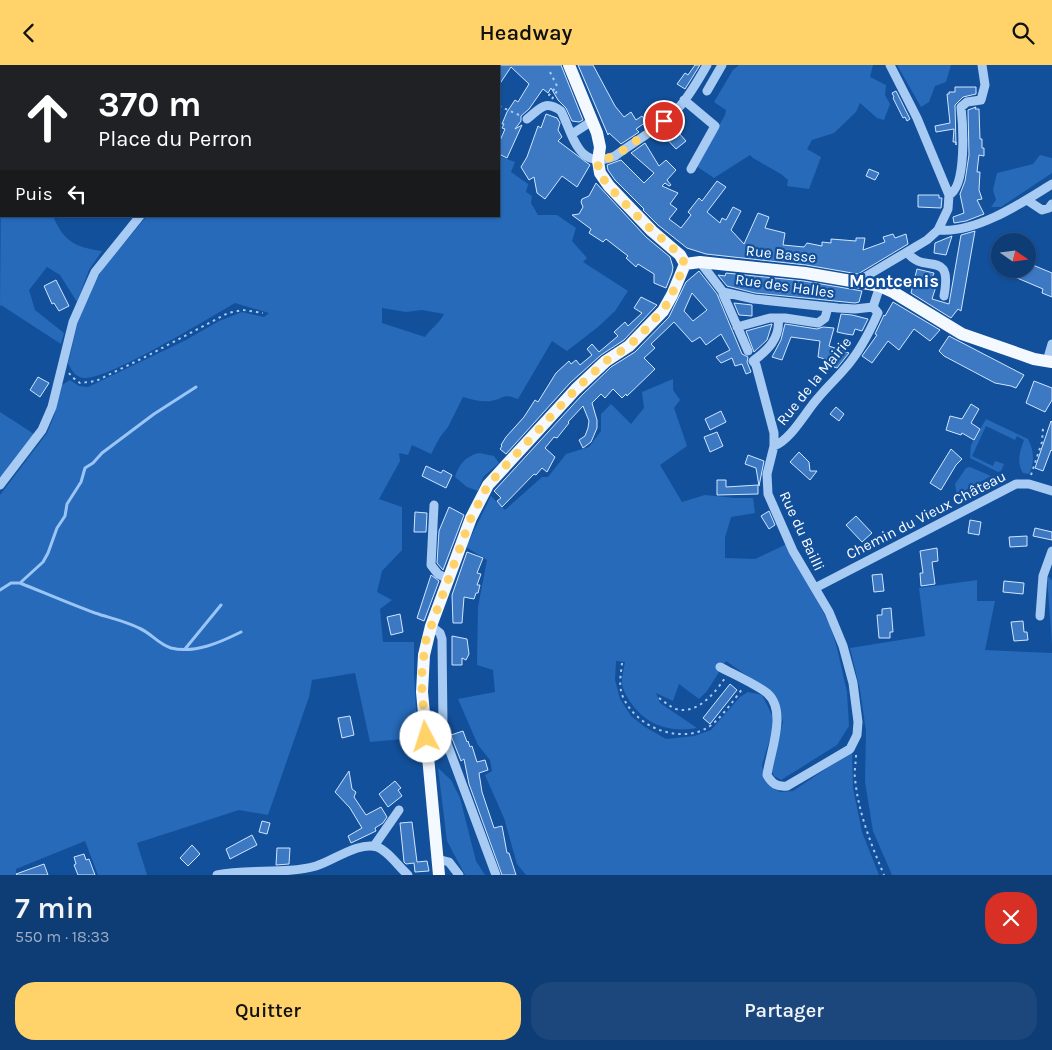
<!DOCTYPE html>
<html lang="fr">
<meta charset="utf-8">
<style>
:root{--surface:#0e3c74;--page:#1c477c;--text:#f1f3f6;--muted:#9badc5;--line:#2e5686;--accent:#ffd36a}
body{margin:0;font-family:Karla,sans-serif;background:var(--page);color:var(--text);height:100vh;display:flex;flex-direction:column;font-size:19px;white-space:nowrap}
*{box-sizing:border-box;margin:0}
p{font-size:16px;color:var(--muted)}
.icon{flex:none;width:28px;height:28px;fill:none;stroke:currentColor;stroke-width:2;stroke-linecap:round;stroke-linejoin:round}
.map{position:relative;height:810px;overflow:hidden}
.sheet{display:flex;flex-direction:column;background:var(--surface);flex:1}
.sheet>*{flex:none}
.banner{position:absolute;left:0px;top:0px;width:500px;height:152px;box-shadow:0 1px 4px #0004,0 0 0 1px var(--line);background:#202124;color:#fff;overflow:hidden}
.needle{width:32px;rotate:104deg}
.controls{position:absolute;left:991px;top:168px;display:grid;gap:10px}
.controls a{display:grid;place-items:center;width:45px;height:45px;border-radius:50%;background:var(--surface);box-shadow:0 1px 4px #0004,0 0 0 1px var(--line);font-size:25px}
.pin{position:absolute;display:grid;place-items:center;width:42px;height:42px;color:#fff;margin:-21px;border:2px solid #fff;border-radius:50%;box-shadow:0 1px 5px #0007}
.me{position:absolute;width:55px;margin:-28px;rotate:355deg;stroke-linejoin:round;filter:drop-shadow(0 0 4px #0008)}
.turn{display:flex;align-items:center;gap:18px;height:105px;padding:0 15px;font-size:22px}
.turn .icon{width:65px;height:65px;stroke-width:2.5}
.turn b{display:block;font-size:35px;line-height:42px}
.then{display:flex;align-items:center;height:48px;padding:0 15px;background:#0003;gap:10px;font-size:19px}
.round{display:grid;place-items:center;flex:none;width:52px;height:52px;border-radius:20px;background:var(--page)}
.headline{display:flex;align-items:center;justify-content:space-between;height:85px;padding:0 15px}
h1{font-size:30px;font-weight:600;line-height:38px}
.button{display:flex;gap:10px;margin-top:auto;padding:10px 15px}
.button a{flex:1;height:58px;border-radius:20px;background:var(--accent);color:#111;font-size:20px;font-weight:600;line-height:58px;text-align:center}
.button a+a{background:var(--page);color:var(--text)}
header{display:flex;justify-content:space-between;align-items:center;height:65px;padding:0 15px;background:var(--accent);color:#111;font-size:22px;font-weight:600}
.map>svg:first-child{display:block}
.green{fill:#266ab9;fill-rule:evenodd}
.lines{fill:none;stroke-linecap:round;stroke-linejoin:round}
.stream{stroke:#9ac5f6;stroke-width:3}
.building{fill:#3c79c2;stroke:#d0e5fd;fill-rule:evenodd}
.path{stroke:#a8cbf3;stroke-width:2;stroke-dasharray:2.5 4;stroke-linecap:butt}
.minor{stroke:#a8cbf3;stroke-width:9}
.major{stroke:#f4f8ff;stroke-width:12}
.route{stroke:#ffd36a;stroke-width:9;stroke-dasharray:0 16.2}
.labels{text-anchor:middle;stroke-width:4.5;stroke-linejoin:round;paint-order:stroke}
.street-label{font-size:15px;fill:#fff;stroke:#13509b}
.quarter-label{font-size:18px;font-weight:bold;fill:#fff;stroke:#13509b}
</style>
<header><svg class="icon" aria-label="back" viewBox="0 0 24 24"><path d="M15 5l-7 7 7 7"/></svg>Headway<svg class="icon" aria-label="search" viewBox="0 0 24 24"><circle cx="10" cy="10" r="6"/><path d="M15 15l6 6"/></svg></header>
<div class="map">
<svg width="1052" height="810" viewBox="0 0 1052 810">
<rect width="100%" height="100%" fill="#13509b"/>
<!-- green -->
<path class="green" d="M739 0H873L870 12 886 20 885 30 890 39 884 55 877 53 860 38 856 47 834 68 812 75 807 84 821 92 809 124 787 121 788 115 781 109 753 93 750 90 714 113 696 101 725 50 726 45 714 37 733 5Z
M897 0H951L946 17 935 21 929 37 921 42Z
M1040 90 1052 93V108L1001 142H991L996 135 993 125 997 108 1033 99Z
M499 91 515 97 511 107 528 119 526 127 532 131 531 138 538 150H557L576 163 572 176 587 193 583 197 628 226 615 246 598 262 567 286 552 276 518 334C501 328 506 333 491 336 481 337 473 335 463 332L448 362 440 372 431 389 412 380 408 390 399 388 400 396 379 434 402 442V485L382 506 377 527 392 535 380 544 383 577H414V608L418 682 413 686 403 674 370 677 355 608 312 615 309 632 268 750 239 745 137 778 147 810H98L85 776 16 804V810H0V430L47 368 54 351 62 320 70 315 79 321 88 322 186 275 219 256 242 247 264 252 269 248 235 238C209 253 108 315 84 313 75 312 72 306 68 298L78 257 96 216 103 203 147 151H499ZM382 243 406 247 422 245 444 249C439 259 431 263 425 272L382 258Z
M1 119V151H53C64 177 75 182 102 186L89 205 77 237 60 210 47 202 29 225 35 245 64 268 61 279 1 240 0 242Z
M673 314V325L680 335 674 343 687 381 660 400 682 437 705 430 735 433H753L755 448 731 452 725 473V493L755 494 787 479 830 560 837 583 847 627 849 661 837 680 781 715 774 711 771 704 783 657 778 637 772 626 760 620 726 596 707 626 699 634 679 619 673 636 656 628 660 638 697 663C671 668 646 660 631 638 627 632 622 624 622 617 622 610 624 603 625 597L616 596 615 615 620 634 631 651 645 662 666 674 694 671 711 665 740 632 748 627 762 630 773 652 772 667 762 700 765 715 768 720 780 727 793 726 852 686 853 723 862 767 879 810H526L517 799 504 753 485 710 492 706 490 695 478 680 458 634 495 627 493 605 477 600 478 542 487 495 466 482 491 431 505 445 542 412H548L566 389 589 382 601 366V349L611 339 631 359 644 343 642 327Z
M0 347 34 369 0 413Z
M986 354 1028 374C1034 386 1035 397 1029 409L1023 408C1016 397 1020 386 1024 375L1017 371 1015 375 986 361 972 391 993 401 995 396 1004 399 1001 406 998 407 970 393 971 380Z
M479 388 494 391 499 398 483 412 478 426 467 422 455 412C459 399 466 391 479 388Z
M970 402 991 411 957 430 955 419 966 403Z
M1047 511 1052 515V580Z
M977 515V536H995L985 585 1052 588V810H892L873 766 865 717 866 666 860 625 850 583 925 571 919 523Z
M438 703 451 715 460 733 476 796 485 810H465L447 776Z"/>
<g class="lines">
<!-- stream -->
<path class="stream" d="M20 518C45 528 70 539 95 548 110 553 125 556 139 563 151 568 158 579 171 583 195 589 221 577 241 567
M0 525 11 518H20L43 497 48 488 57 463 65 451 67 439 81 417 85 403 93 398 102 388 154 349 196 322
M185 584 221 540"/>
</g>
<!-- building -->
<path class="building" d="M499 0H561L583 55 579 57 572 56 566 43 558 35 551 23 548 28 543 24 529 44 521 51V56L515 64 522 60 507 93 499 89V78L505 64 502 63 504 59H502L507 47 515 35 518 37 529 19 511 2 499 20Z
M578 0H593L615 41 624 52 631 47 636 55 642 51 646 57 636 64 639 67 621 79 609 68 608 70Z
M695 0H700L685 24 677 19 685 8 688 10Z
M955 22H976V29L963 32 955 40 956 80V77H953L954 64 936 67 935 61 950 58 947 29H949V27H955Z
M896 26 910 54 907 56 905 52 903 53 893 33 894 32 892 28Z
M976 42 975 44H979L980 74H982V83H984V91L979 90 978 98 977 107H980L979 125 982 134 977 135 984 149 966 156 954 158 953 152 964 148 960 129 965 116 969 90 968 45Z
M546 49 557 53 560 58 558 65 562 72 558 76 590 100 577 122 562 111 545 134 537 128 534 112 529 115 521 102 527 92 538 61 541 63Z
M671 59 686 76 676 84 664 71 663 65Z
M645 78 659 101 666 95 676 105 667 115 671 120 669 121 665 118 662 121 678 128 670 139 677 144 669 154 681 163 691 150 688 147 699 133 702 136 717 116 726 122 707 147 720 158 722 153 726 155 733 142 741 146 731 165 744 179 758 148 769 152 765 163 785 168 783 180 804 182 807 178 822 181V177L831 178V174L856 176V173H865L863 185 885 177 883 172 893 169 895 173 906 169 908 179 858 209 806 200 706 189 687 183 658 160 643 145 644 144 615 115 608 105 607 100 621 95 644 118 654 108 631 88Z
M869 104 879 108 875 115 866 111Z
M596 118 646 172 670 192 673 202 672 208 666 223 654 218V209L638 199 636 202 626 193 628 191 606 174 603 177 589 168 591 164 572 150 579 149 583 142 581 137 582 134 589 131Z
M918 130H939V133H942L941 143 918 142Z
M975 166 961 246 958 244 951 253 911 228 917 204 934 208 932 213 938 215 932 234 949 239 961 170Z
M952 171 946 190 934 188 935 178Z
M1028 198 1052 208V232L1042 228 1043 224 1010 210 1012 204H1028Z
M699 206 717 229 742 289 748 292 747 297 751 307 746 309 742 299 735 301 732 293 721 298 716 292 730 285 721 269 706 280 700 272 692 277 674 257 651 279 655 283 644 293 655 304 627 331 626 329 622 333 613 324 605 333 601 329 592 338 597 355V363L591 377 583 383 579 375 585 371 588 363 589 356 583 341 568 357 569 358 557 373 554 372 545 383 555 392 547 407 542 403 536 410 534 409 502 442 497 436 501 433 494 426 495 425 582 330 611 302 635 287 669 252 686 217ZM692 228 707 245 693 256 684 246Z
M726 208 804 216 862 226 859 237 855 238 755 228 727 221 718 210 725 211Z
M56 215 69 241 59 246 54 238 52 239 44 221Z
M641 232 657 240 656 241 624 275 601 290 570 318 506 389 500 384 502 381 501 380 506 372 524 352 535 335 538 337 556 308 569 296 571 299 576 295 580 300 592 290 587 284 592 279 599 287 618 271 614 267 625 257 628 261 642 248 634 243Z
M893 237 940 265 930 276 914 264 899 285 888 276 872 298 862 291 877 270 875 269 884 250 885 251Z
M734 238 752 240V251L739 250Z
M841 249 852 250 868 254 862 266 855 264 853 270 846 269 837 267Z
M772 259 767 275 754 287 746 266Z
M785 259 817 264 823 262 834 263 829 281 849 288 837 303 834 302 835 297 818 292 820 276 791 272 782 295 772 292 781 275Z
M949 271 1024 310 1016 323 1011 321 995 318 944 291 939 286Z
M38 312 49 318 40 332 30 325Z
M1034 316 1052 323V335L1045 347 1026 338Z
M971 339 979 344 971 358 980 364 974 375 962 368 961 370 946 365 950 351 962 354Z
M836 342 844 349 839 356 830 349Z
M721 346 726 357 710 365 705 354Z
M1051 356 1052 357V386L1051 385 1043 406 1035 403Z
M717 367 723 381 710 387 704 372Z
M951 384 962 394 956 400 941 425 930 418Z
M799 387 809 397 810 406H817L810 415 790 397Z
M748 390 764 396 759 421 756 403 745 399Z
M426 401 441 408 443 405 452 410 446 423 422 411Z
M717 415H726V422L758 420V429L717 430Z
M449 442 464 450 443 505 437 498 439 466Z
M769 446 775 460 769 464 761 451Z
M415 447 427 448 426 467H414Z
M856 451 872 468 862 477 846 460Z
M970 455 981 457 979 470 968 468Z
M1035 463 1052 467V475L1033 471Z
M1027 471V481L1010 482 1009 472Z
M937 483 938 496 932 497 935 519 921 521 920 508H923L920 486Z
M467 487 483 493 477 508 481 509 477 520H480L478 528H476L474 534 464 532 462 558H453L452 530Z
M882 509 884 526 874 527 872 510Z
M431 510 439 516 424 556 417 553Z
M1004 516 1024 518 1023 529 1003 527Z
M891 543 893 567H890V573H879L877 550H882V544Z
M400 549 403 567 391 570 387 552Z
M1023 556 1024 567H1027L1028 575 1014 576 1011 557Z
M452 571 467 574 469 589 466 595 462 593V600H452Z
M730 619 737 625 710 659 703 653Z
M350 651 354 670 342 673 338 653Z
M463 666 467 677 468 676 470 682 472 681 477 697 485 695 488 705 479 708 482 727 494 763 502 761 507 788H509L516 810H502L469 719 464 694 461 696 451 671V670Z
M349 706 352 724 356 727 354 732 366 750 381 742 387 752 383 758 375 763 376 766 351 778 348 771 362 763 350 743 335 727Z
M395 716 401 723 398 725 402 731 388 742 379 729Z
M262 756 270 758 267 769 259 767Z
M412 757 417 797 427 796 429 806 415 807 414 798 406 799 404 797 400 758Z
M252 770 257 780 230 794 226 784Z
M192 780 200 789 188 801 180 793Z
M277 783H290L289 799 276 800Z
M84 789 86 795 89 794 95 810H78L74 800 76 799 74 792Z
M44 799 48 810H17L16 809Z"/>
<g class="lines">
<!-- path -->
<path class="path" d="M445 0 446 1
M550 7 557 21 549 30 551 31
M552 34 559 23
M499 41 519 50
M750 223 752 213
M69 308 72 312 80 318 96 316 147 291 228 248 243 245 263 248
M1031 410 1042 377 1043 363
M622 598C621 609 618 621 623 632 636 662 678 679 707 663 719 656 734 635 743 623
M659 633C665 637 670 642 676 644 697 650 715 628 725 613
M856 690C856 698 854 706 855 713 858 747 871 779 884 810"/>
<!-- minor -->
<path class="minor" d="M471 0 472 1
M378 1 381 0
M707 26 722 0
M684 35 715 61 691 104
M527 54C540 44 544 34 561 46 574 72 578 106 615 91 637 75 663 61 681 40 691 28 699 14 707 0
M572 69 592 56
M0 113 1 112
M949 130C967 121 963 60 961 42L967 37 981 35 985 20 982 0
M1027 135 1042 145 1049 143 1052 139
M938 165C975 169 1022 138 1052 119
M907 187C924 211 953 182 944 231
M700 197 723 227V229L748 286
M858 216 927 175 938 165 948 144 949 130 917 53 890 0
M723 227 754 234 838 243 855 244 873 242
M737 262 770 253H785L818 258 825 253 828 242
M1047 296 1052 279
M774 381C791 375 806 346 818 333 827 322 838 312 847 301 860 286 870 266 878 248L873 242 880 221
M0 420 42 365 52 342 73 257 95 207 140 151
M434 440 431 500 438 509 448 514
M815 523 1016 419H1029L1052 426
M1040 551 1043 511 1052 486
M431 561 440 568 442 574 443 661 445 673 496 810
M720 602C733 609 757 620 767 628 788 646 770 687 767 710 772 719 777 722 787 721L850 684 857 670 858 657 853 618 843 581 829 547 793 486 768 429 767 409 774 381V368L756 300 753 296C767 286 781 273 778 253
M374 781 399 745
M437 794 449 797 459 810
M217 810C249 803 284 810 316 801 333 796 359 776 377 782 387 785 399 802 408 810"/>
<!-- major -->
<path class="major" d="M134 0 137 1
M569 0 597 68 600 82 598 96 600 108 609 121 652 166 680 190 685 199 700 197 805 208 880 221 893 227 962 269 1034 294 1052 297
M23 1 26 0
M210 1 215 0
M0 10H1
M439 810 422 627 424 590 431 561 471 453 488 420 576 324 606 296 629 281 663 246 672 230 685 199"/>
</g>
<g class="lines">
<!-- route -->
<path class="route" d="M426 672 422 627V604L426 575 471 453 488 420 576 324 606 296 629 281 649 261 668 238 685 199C677 184 665 177 653 166 642 156 604 119 600 108 598 104 598 100 598 96L615 91 664 56"/>
</g>
<g class="labels">
<!-- street labels -->
<g class="street-label">
<text transform="translate(781 189) rotate(6)" y="5">Rue Basse</text>
<text transform="translate(785 221) rotate(8)" y="5">Rue des Halles</text>
<text transform="translate(814 316) rotate(-51)" y="5">Rue de la Mairie</text>
<text transform="translate(926 450) rotate(-27)" y="5">Chemin du Vieux Château</text>
<text transform="translate(802 466) rotate(65)" y="5">Rue du Bailli</text>
</g>
<!-- quarter labels -->
<g class="quarter-label">
<text x="894" y="222">Montcenis</text>
</g>
</g>
</svg>
<div class="controls">
<a><svg class="needle" viewBox="-14 -14 28 28"><path d="M0-13l5 13h-10z" fill="#e53935"/><path d="M0 13l5-13h-10z" fill="#9badc5"/></svg></a>
</div>
<div class="pin" style="left:664px;top:56px;background:#d93025"><svg class="icon" aria-label="arrive" viewBox="0 0 24 24"><path d="M6 21V4h12l-3 4 3 4H6"/></svg></div>
<svg class="me" style="left:426px;top:672px" viewBox="-20 -20 40 40"><circle r="19" fill="#fff"/><path d="M0-13L10 11 0 6-10 11z" fill="#ffd36a"/></svg>
<div class="banner">
<div class="turn"><svg class="icon" aria-label="ahead" viewBox="0 0 24 24"><path d="M12 20V5M6 11l6-6 6 6"/></svg><div><b>370 m</b>Place du Perron</div></div>
<div class="then">Puis<svg class="icon" aria-label="left" viewBox="0 0 24 24"><path d="M17 20v-9H6M10 6l-5 5 5 5"/></svg></div>
</div>
</div>
<section class="sheet">
<div class="headline"><div><h1>7 min</h1><p>550 m · 18:33</p></div><a class="round" style="background:#d93025;color:#fff"><svg class="icon" aria-label="close" viewBox="0 0 24 24"><path d="M6 6l12 12M18 6L6 18"/></svg></a></div>
<div class="button"><a>Quitter</a><a>Partager</a></div>
</section>
